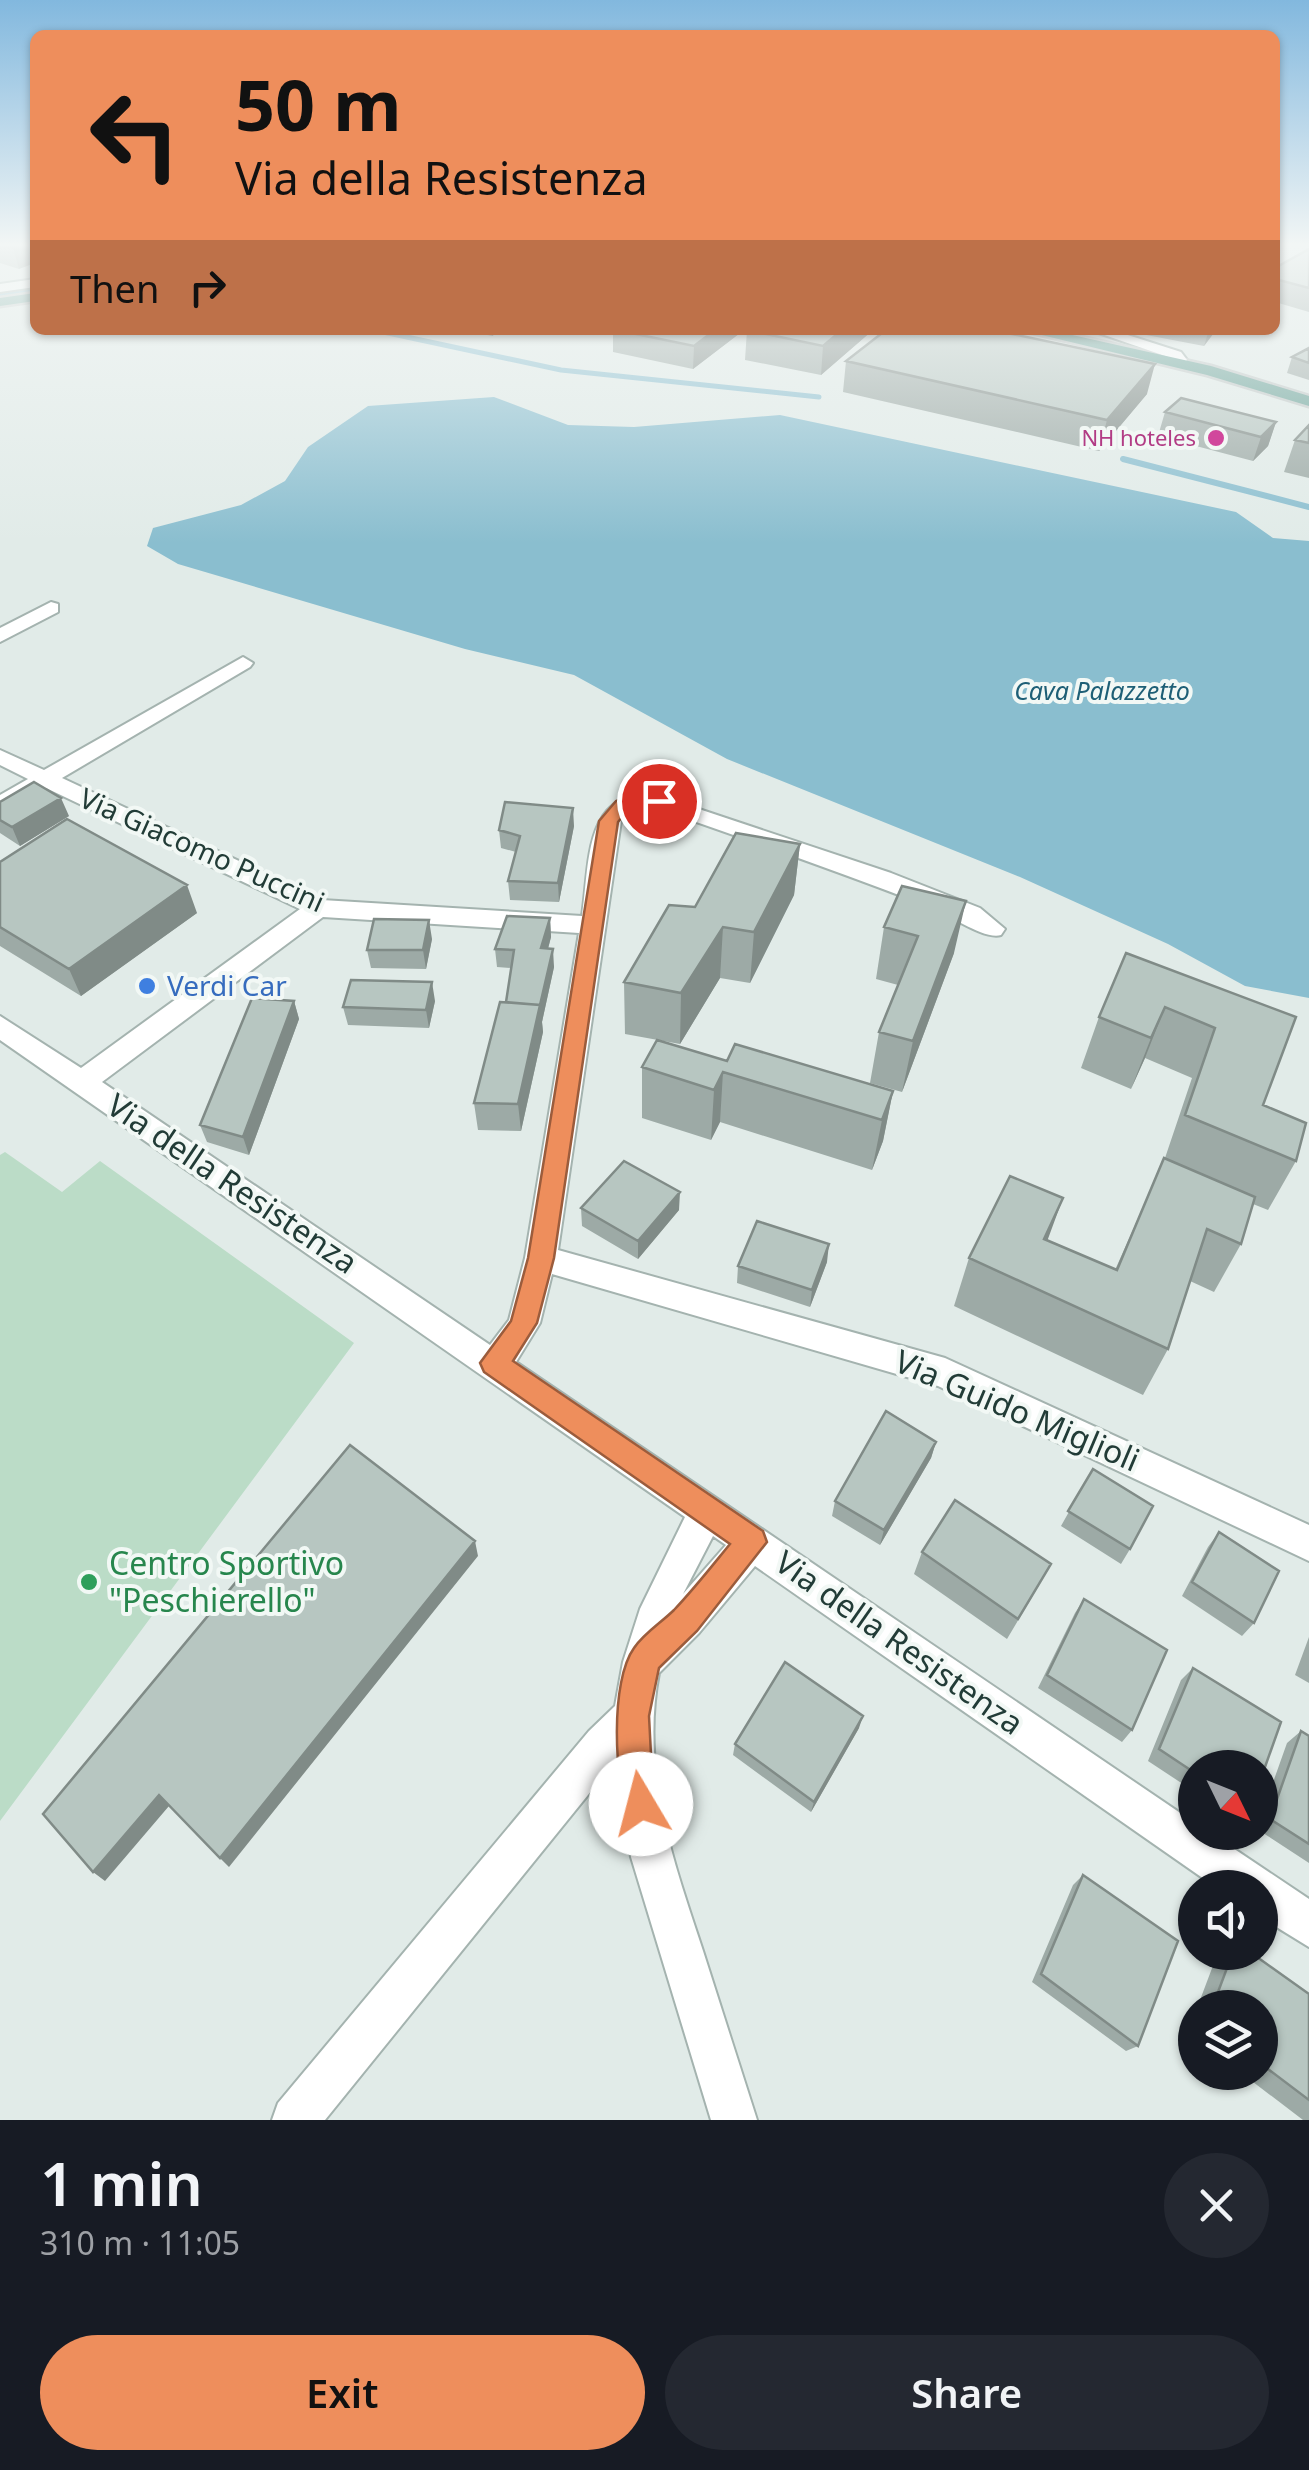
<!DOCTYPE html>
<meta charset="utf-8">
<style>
:root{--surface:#171b24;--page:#242831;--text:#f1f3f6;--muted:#9ea1a6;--accent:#ee8e5c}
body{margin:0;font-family:"Noto Sans",sans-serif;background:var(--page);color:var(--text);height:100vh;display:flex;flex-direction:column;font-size:38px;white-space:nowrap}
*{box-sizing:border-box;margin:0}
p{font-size:32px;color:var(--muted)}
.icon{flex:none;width:55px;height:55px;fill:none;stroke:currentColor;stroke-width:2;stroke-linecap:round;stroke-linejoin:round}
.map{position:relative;height:2120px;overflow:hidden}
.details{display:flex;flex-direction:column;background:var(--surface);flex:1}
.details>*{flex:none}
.guide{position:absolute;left:30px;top:30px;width:1250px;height:305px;border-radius:15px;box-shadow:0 2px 8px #0004;background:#ee8e5c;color:#111;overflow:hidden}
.needle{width:65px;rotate:133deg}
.fabs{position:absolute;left:1178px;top:1750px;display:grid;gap:20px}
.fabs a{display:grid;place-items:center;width:100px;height:100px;border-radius:50%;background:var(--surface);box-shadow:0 2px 8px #0004;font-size:50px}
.pin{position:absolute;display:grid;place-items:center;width:85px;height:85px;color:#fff;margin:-42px;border:5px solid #fff;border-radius:50%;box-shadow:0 2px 10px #0007}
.me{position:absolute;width:110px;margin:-55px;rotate:352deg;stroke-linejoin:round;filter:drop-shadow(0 0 8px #0008)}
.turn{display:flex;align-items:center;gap:35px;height:210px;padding:0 40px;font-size:45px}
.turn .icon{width:130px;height:130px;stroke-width:2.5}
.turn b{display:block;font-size:70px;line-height:85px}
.then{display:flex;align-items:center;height:95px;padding:0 40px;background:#0003;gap:20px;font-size:38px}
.round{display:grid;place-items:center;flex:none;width:105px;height:105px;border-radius:52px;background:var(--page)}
.head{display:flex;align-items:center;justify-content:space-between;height:170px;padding:0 40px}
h1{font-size:60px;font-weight:600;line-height:75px}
.action{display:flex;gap:20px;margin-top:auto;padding:20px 40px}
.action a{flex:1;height:115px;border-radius:60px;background:var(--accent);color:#111;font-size:40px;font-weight:600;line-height:115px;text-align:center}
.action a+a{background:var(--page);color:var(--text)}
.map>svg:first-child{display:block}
.green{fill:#bbdcc7}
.water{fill:#8abecf}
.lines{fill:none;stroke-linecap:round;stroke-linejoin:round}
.stream-far1{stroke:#8abecf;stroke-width:5}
.stream{stroke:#8abecf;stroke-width:6}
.minor-casing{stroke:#a4b3af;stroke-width:4}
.major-casing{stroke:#c1c8c7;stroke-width:5}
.minor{fill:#fff;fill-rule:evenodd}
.major{fill:#67a096;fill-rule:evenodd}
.wall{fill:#9daaa6}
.shaded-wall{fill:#808b87}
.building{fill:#b7c6c1;stroke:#808b87;stroke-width:2.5}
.route{fill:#ee8e5c;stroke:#9b5c3c;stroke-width:2.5}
.hotel-dot{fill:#d1479c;stroke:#f2f8f5;stroke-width:4}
.shop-dot{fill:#3f7fe0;stroke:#f2f8f5;stroke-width:4}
.leisure-dot{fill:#2e9e5b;stroke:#f2f8f5;stroke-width:4}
.labels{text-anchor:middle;stroke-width:8;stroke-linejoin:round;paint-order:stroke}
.far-hotel-label{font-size:22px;fill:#b23c85;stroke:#f2f8f5;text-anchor:end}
.far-water-label{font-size:25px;font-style:italic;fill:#1e5f76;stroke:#f2f8f5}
.street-label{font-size:28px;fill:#223c37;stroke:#f2f8f5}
.shop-label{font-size:28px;fill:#366cbe;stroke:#f2f8f5;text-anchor:start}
.near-street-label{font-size:32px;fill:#223c37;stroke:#f2f8f5}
.near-leisure-label{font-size:32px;fill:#27864d;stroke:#f2f8f5;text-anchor:start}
</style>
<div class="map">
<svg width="1309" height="2120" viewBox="0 0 1309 2120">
<rect width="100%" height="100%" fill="#e1ebe8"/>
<!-- green -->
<path class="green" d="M5 1152 62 1192 100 1161 354 1343 0 1821V1155Z"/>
<!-- water -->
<path class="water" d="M494 397 568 425 634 427 780 415 1236 512 1273 538 1309 541V998L1245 986 1168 944 1020 877 727 759 574 675 465 649 178 564 147 546 153 528 241 505 285 481 308 447 368 406Z"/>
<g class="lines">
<!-- stream-far1 -->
<path class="stream-far1" d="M0 294 35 289
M374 330 561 370 819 397"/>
<!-- stream -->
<path class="stream" d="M1123 459 1309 507"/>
<defs>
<path id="minor" d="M35 279V287L0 292V284Z
M1090 330H1112L1181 352 1187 360 1182 366H1172L1171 358Z
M51 602 58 604V612L0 642V628Z
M243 657 253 663 250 667 62 778 322 900 582 916C590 865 583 793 651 793L891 873 980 908 1005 929 1001 935C984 940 950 915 932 908 841 872 748 840 656 808 640 806 630 808 621 821L558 1250 945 1358 1309 1525V1561L938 1386 552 1274 540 1323 516 1362 1195 1823V1832H1209L1309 1899V1947L1260 1917V1888H1217L755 1566 699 1633 659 1673C640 1770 673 1860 703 1951 721 2007 739 2064 757 2120H711L631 1857 613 1764 325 2120H272L278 2103 589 1731 615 1706 623 1662 640 1609 685 1517 0 1040V1016L81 1068 300 909 46 788 0 812V795L28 779 0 765V750L44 770ZM323 917 579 933 525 1258 509 1320 490 1345 102 1082ZM713 1536 726 1545 683 1594Z"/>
<path id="major" d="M35 293V301L0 306V298Z
M1021 330H1050L1211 366 1309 396V406L1207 375Z"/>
</defs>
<!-- minor casing -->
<use href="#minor" class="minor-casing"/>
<!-- major casing -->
<use href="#major" class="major-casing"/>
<!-- minor -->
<use href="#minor" class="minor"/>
<!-- major -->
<use href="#major" class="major"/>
</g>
<!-- wall -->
<path class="wall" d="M0 246H35L19 269 0 263Z
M1309 249V312L1275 302V268Z
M464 330H502L492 336Z
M613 330H744L693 369 613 352Z
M747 330H873L821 375 745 360Z
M1120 330H1216L1204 346Z
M1309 348V380L1287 373 1292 357Z
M846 361 1147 394 1099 451 843 392Z
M1165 412 1276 422 1268 446 1253 461 1158 436Z
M1309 425V478L1284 472 1295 440Z
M0 802 69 816 20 846 0 833Z
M574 826 559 902 510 900 508 881 516 852 501 848 499 830Z
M800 844 794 895 750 983 720 978 680 1044 625 1034 624 982 695 907Z
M0 862 197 913 81 996 0 946Z
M902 886 954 953 902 1092 870 1083 879 1032 898 985 876 979 884 927Z
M550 918 551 937 548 949 554 967 542 1022 543 1032 521 1131 478 1130 474 1103 506 1002 511 968 497 967 495 949Z
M432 939 426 969 371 968 367 950Z
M1126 953 1296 1017 1263 1105 1296 1161 1268 1210 1253 1204 1241 1244 1214 1292 1190 1281 1168 1349 1143 1395 954 1306 969 1258 1047 1240 1115 1270 1165 1158 1192 1078 1145 1058 1131 1089 1081 1068 1099 1017Z
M294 1001 299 1019 249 1155 207 1142 200 1125Z
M435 1001 429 1028 348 1025 343 1007Z
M727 1061 893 1091 883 1141 872 1170 720 1122 711 1140 642 1118V1067Z
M581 1208 679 1210 638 1259 582 1226Z
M827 1262 810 1307 737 1283 738 1266Z
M936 1442 931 1458 880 1545 832 1516 835 1501Z
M1093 1469 1130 1549 1121 1564 1061 1526Z
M1219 1532 1254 1623 1242 1636 1182 1596 1208 1547Z
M922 1552 1039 1585 1007 1639 914 1574Z
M1084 1599 1132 1730 1122 1742 1038 1688 1075 1613Z
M1309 1637V1683L1295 1675Z
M1193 1668 1195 1768V1792L1148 1761 1181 1680Z
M859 1728 811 1812 733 1755 735 1744Z
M1301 1731 1309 1736V1863L1260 1831V1819L1287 1743Z
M1083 1875 1138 2046 1126 2051 1032 1982 1073 1885Z
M1221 1952H1250L1309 1994V2120H1303L1240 2072H1260V2008H1197L1217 1955Z
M1195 2012V2039L1187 2033Z"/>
<!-- shaded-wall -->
<path class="shaded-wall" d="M17 246H35V263L19 269 13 248Z
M491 330H502L492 336Z
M715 330H744L693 369 694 346Z
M842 330H873L821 375 823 346Z
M1209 330H1216L1204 346Z
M1155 364 1147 394 1099 451 1107 420Z
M1276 422 1268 446 1253 461 1261 437Z
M61 798 69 816 20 846 12 827Z
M573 808 574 826 559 902 558 883Z
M800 844 794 895 750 983 754 932Z
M187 885 197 913 81 996 69 969Z
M966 901 954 953 902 1092 913 1041Z
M550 918 551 937 543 967 541 948Z
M429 920 432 939 426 969 423 950Z
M723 927 720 978 680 1044 681 993Z
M553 949 554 967 542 1022 543 1032 521 1131 518 1104Z
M432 982 435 1001 429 1028 426 1010Z
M294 1001 299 1019 249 1155 243 1137Z
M1165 1007 1145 1058 1131 1089 1151 1038Z
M723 1072 720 1122 711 1140 714 1090Z
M893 1091 883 1141 872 1170 882 1120Z
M680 1192 679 1210 638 1259V1241Z
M1063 1198 1045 1247 1026 1287 1044 1239Z
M829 1244 827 1262 810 1307 812 1290Z
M936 1442 931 1458 880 1545 884 1530Z
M475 1541 478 1556 229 1867 220 1858Z
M863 1716 859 1728 811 1812 814 1802Z
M159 1795 169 1806 105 1881 93 1872Z"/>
<!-- building -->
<path class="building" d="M1309 249V288L1275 279V268Z
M616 330H715L694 346Z
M747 330H842L823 346Z
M886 330H993L1155 364 1107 420 846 361Z
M1309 348V363L1292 357Z
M1181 398 1276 422 1261 437 1165 412Z
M1309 425V443L1295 440Z
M34 782 61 798 12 827 0 820V802Z
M505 802 573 808 558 883 508 881 520 836 499 830Z
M67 819 187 885 69 969 0 927V862Z
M736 833 800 844 754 932 723 927 681 993 624 982 669 905 695 907Z
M902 886 966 901 913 1041 879 1032 918 936 884 927Z
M507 916 550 918 541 948 553 949 540 1005 506 1002 514 950 495 949Z
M374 919 429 920 423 950H367Z
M1126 953 1296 1017 1263 1105 1306 1123 1296 1161 1185 1115 1215 1028 1165 1007 1151 1038 1099 1017Z
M351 980 432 982 426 1010 343 1007Z
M252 998 294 1001 243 1137 200 1125Z
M500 1002 540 1005 518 1104 474 1103Z
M657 1040 727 1061 735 1044 893 1091 882 1120 723 1072 714 1090 642 1067Z
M1164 1158 1255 1197 1241 1244 1207 1229 1168 1349 969 1258 1010 1176 1063 1198 1044 1239 1117 1270Z
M624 1161 680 1192 638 1241 581 1208Z
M757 1221 829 1244 812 1290 738 1266Z
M886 1411 936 1442 884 1530 835 1501Z
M350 1445 475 1541 220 1858 159 1795 93 1872 43 1814Z
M1093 1469 1153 1506 1130 1549 1068 1511Z
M955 1500 1051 1564 1018 1619 922 1552Z
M1219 1532 1279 1571 1254 1623 1192 1582Z
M1084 1599 1167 1650 1132 1730 1047 1675Z
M785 1662 863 1716 814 1802 735 1744Z
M1193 1668 1281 1722 1260 1781V1768H1195V1773L1159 1749Z
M1301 1731 1309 1736V1844L1270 1819Z
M1083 1875 1178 1941 1138 2046 1041 1974Z
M1233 1952H1250L1309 1994V2100L1260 2063V2008H1212Z"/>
<!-- sky -->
<linearGradient id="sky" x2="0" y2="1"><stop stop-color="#82b8de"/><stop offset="0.45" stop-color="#f2f6f5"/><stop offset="1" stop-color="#f2f6f5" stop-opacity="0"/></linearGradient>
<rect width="1309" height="543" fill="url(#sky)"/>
<!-- route -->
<path class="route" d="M635 794 659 795 668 801 659 807 629 809 618 822 554 1258 537 1323 513 1361 763 1531 767 1542 697 1631 659 1668 649 1716 652 1774 658 1804 653 1817 641 1821 629 1817C614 1780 610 1681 634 1648 644 1633 662 1622 674 1610 694 1589 712 1566 730 1544L484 1372 480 1363 511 1321 528 1258 599 821 616 801Z"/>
<!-- markers -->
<circle class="hotel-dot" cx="1216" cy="438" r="10"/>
<circle class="shop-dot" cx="147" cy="986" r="10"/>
<circle class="leisure-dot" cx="89" cy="1582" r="10"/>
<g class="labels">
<!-- far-hotel labels -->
<g class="far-hotel-label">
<text x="1196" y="446">NH hoteles</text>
</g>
<!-- far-water labels -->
<g class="far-water-label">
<text x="1102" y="700">Cava Palazzetto</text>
</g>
<!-- street labels -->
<g class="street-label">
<text transform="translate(202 850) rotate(24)" y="10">Via Giacomo Puccini</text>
</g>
<!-- shop labels -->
<g class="shop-label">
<text x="167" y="996">Verdi Car</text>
</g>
<!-- near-street labels -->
<g class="near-street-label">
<text transform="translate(232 1184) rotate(34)" y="11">Via della Resistenza</text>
<text transform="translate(1017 1411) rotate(23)" y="11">Via Guido Miglioli</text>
<text transform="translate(899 1643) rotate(35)" y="11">Via della Resistenza</text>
</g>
<!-- near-leisure labels -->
<g class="near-leisure-label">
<text x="109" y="1575">Centro Sportivo<tspan x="109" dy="37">"Peschierello"</tspan></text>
</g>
</g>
</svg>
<div class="fabs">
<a><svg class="needle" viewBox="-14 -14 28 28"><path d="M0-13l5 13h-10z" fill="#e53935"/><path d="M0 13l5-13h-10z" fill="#9ea1a6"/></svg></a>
<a><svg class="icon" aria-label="sound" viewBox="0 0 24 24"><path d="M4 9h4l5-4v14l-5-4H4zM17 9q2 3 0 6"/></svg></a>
<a><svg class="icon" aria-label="layers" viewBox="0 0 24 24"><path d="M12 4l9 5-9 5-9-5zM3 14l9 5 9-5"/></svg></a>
</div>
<div class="pin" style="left:659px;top:801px;background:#d93025"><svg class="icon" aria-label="arrive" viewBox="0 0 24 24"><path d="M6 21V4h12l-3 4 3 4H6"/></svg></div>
<svg class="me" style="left:641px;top:1804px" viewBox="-20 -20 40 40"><circle r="19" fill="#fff"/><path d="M0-13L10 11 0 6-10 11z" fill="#ee8e5c"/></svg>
<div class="guide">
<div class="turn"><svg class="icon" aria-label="left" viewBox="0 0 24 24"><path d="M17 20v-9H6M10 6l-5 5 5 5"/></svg><div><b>50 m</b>Via della Resistenza</div></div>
<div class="then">Then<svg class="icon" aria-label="right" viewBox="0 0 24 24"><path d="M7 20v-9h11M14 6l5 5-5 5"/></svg></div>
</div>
</div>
<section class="details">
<div class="head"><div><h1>1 min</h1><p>310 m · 11:05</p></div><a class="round"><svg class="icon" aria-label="close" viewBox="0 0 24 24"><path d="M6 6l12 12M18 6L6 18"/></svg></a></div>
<div class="action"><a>Exit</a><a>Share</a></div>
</section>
